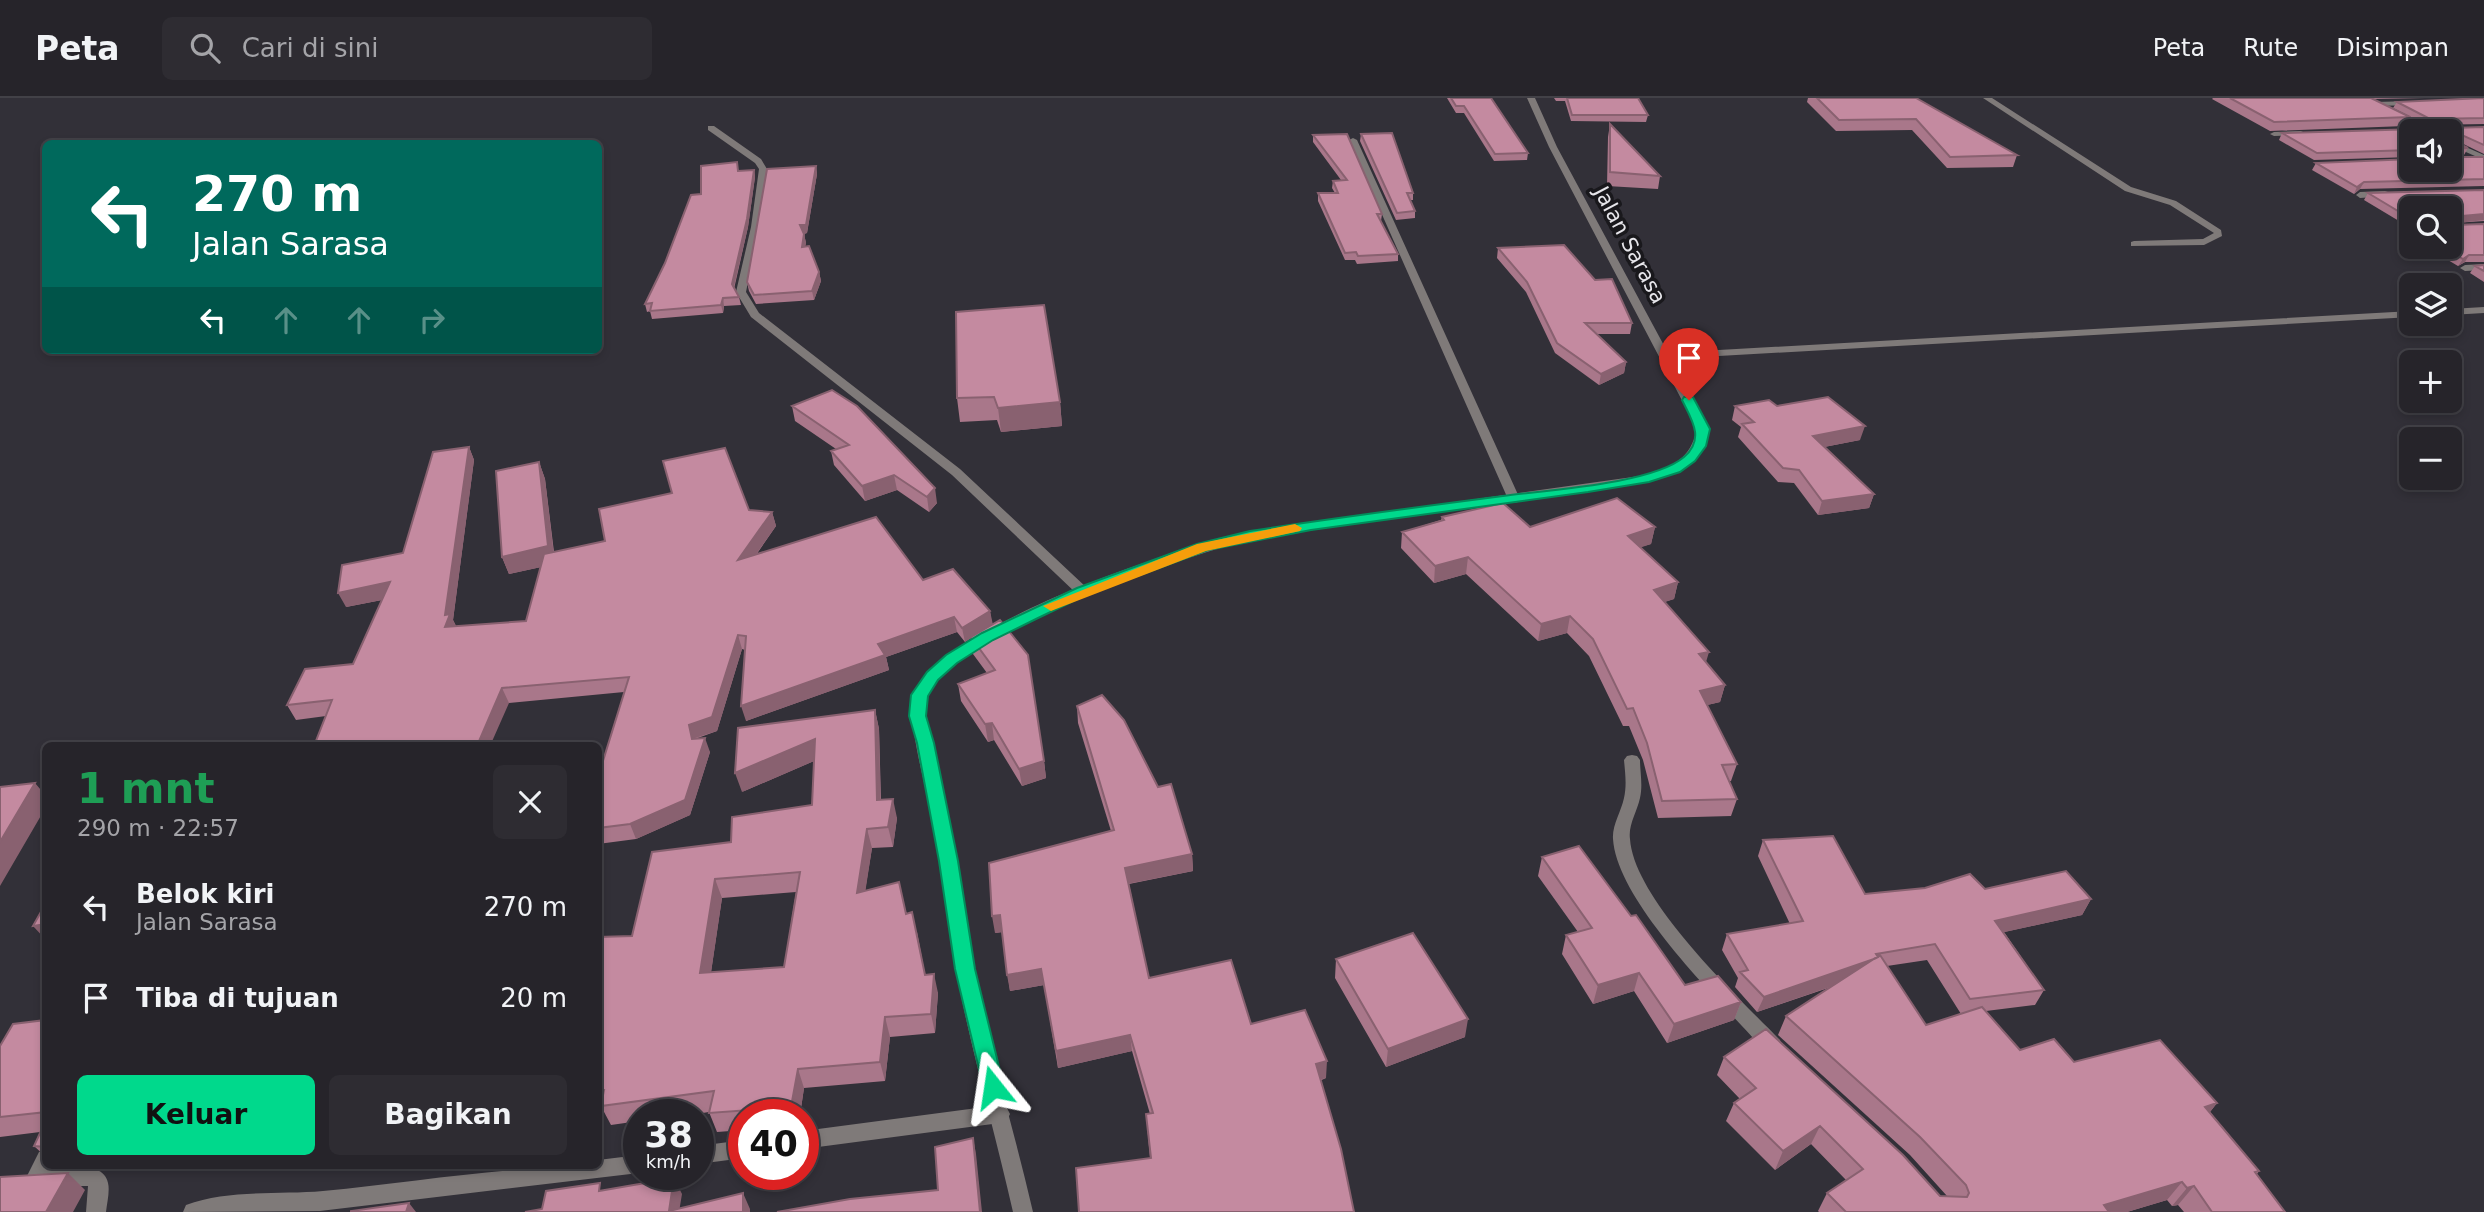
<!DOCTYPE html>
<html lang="id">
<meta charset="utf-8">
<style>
:root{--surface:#26242a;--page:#2e2c32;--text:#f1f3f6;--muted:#a4a4a8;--line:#424147;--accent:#00d98c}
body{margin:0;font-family:"DejaVu Sans",sans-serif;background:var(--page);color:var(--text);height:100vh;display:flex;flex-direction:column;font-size:26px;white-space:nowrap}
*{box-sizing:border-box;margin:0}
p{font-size:23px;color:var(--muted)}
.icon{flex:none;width:38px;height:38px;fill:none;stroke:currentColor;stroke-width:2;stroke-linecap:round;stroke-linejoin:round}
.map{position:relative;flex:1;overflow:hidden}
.drawer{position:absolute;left:42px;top:644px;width:560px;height:427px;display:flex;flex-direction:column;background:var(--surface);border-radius:10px;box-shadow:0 4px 10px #0003,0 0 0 2px var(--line)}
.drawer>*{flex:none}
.hud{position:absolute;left:42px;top:42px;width:560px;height:214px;border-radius:10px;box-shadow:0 4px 10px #0003,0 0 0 2px var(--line);background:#00695c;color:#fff;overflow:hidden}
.buttons{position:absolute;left:2399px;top:21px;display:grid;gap:14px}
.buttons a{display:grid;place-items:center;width:63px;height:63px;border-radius:10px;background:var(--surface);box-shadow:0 4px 10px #0003,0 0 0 2px var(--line);font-size:35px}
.speed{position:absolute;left:623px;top:1001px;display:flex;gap:14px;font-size:35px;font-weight:700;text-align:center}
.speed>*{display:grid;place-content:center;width:91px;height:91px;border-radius:50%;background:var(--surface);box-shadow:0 4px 10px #0003,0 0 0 2px var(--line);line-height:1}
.speed small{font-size:18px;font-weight:400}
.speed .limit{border:10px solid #d22;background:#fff;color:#111}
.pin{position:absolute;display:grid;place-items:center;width:60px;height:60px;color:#fff;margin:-72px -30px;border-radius:50% 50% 50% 0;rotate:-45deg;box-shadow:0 0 7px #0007}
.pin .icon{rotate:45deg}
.me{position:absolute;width:77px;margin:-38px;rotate:345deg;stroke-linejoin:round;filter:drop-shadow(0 0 5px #0008)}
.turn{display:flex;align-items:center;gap:24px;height:147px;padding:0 35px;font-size:32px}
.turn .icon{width:91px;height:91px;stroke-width:2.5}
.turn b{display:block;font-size:49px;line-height:60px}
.lanes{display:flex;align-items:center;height:66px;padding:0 35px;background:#0003;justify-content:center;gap:35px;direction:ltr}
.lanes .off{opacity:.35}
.round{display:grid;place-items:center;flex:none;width:74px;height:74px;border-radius:10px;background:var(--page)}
.headline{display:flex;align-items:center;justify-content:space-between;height:119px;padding:0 35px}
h1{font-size:42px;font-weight:800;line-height:52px;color:#1e9e55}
.cta{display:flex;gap:14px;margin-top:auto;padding:14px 35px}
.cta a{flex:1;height:80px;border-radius:10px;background:var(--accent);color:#111;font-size:28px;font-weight:800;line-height:80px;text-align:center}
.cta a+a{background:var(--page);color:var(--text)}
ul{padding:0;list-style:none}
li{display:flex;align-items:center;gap:21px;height:91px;padding:0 35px}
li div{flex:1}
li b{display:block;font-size:26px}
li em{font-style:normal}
header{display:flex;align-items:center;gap:42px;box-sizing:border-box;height:98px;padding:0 35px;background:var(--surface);border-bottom:2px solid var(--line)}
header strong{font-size:33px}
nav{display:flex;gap:38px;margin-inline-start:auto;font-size:24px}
.search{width:490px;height:63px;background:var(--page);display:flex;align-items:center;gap:18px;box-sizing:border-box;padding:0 24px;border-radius:10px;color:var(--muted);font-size:26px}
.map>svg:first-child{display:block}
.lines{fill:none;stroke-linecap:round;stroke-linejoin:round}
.service{fill:#7f7a79;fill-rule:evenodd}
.minor{fill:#7f7a79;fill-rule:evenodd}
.tertiary{fill:#7f7a79;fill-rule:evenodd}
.wall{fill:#a9778a;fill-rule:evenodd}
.shaded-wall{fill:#896170}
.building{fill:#c48aa0;stroke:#896170;stroke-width:2;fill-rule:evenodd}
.route{fill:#00d98c;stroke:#008d5b;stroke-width:2}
.slow{fill:#f59e0b}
.labels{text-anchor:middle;stroke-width:7;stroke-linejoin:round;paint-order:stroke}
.street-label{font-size:21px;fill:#e7e6eb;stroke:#19181c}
</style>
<header>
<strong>Peta</strong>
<div class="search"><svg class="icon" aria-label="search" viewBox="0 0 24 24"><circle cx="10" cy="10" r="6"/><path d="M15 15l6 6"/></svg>Cari di sini</div>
<nav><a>Peta</a><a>Rute</a><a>Disimpan</a></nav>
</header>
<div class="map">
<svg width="2484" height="1114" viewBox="0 0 2484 1114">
<rect width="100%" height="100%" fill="#323038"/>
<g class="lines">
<!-- service -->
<path class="service" d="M1983 0H1992L2131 89 2176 103 2221 132 2222 138 2204 147 2131 148V144L2134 143 2203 141 2214 135 2170 107 2125 93Z
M1353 40 1357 42 1520 401 1518 404 1514 405 1508 401 1349 42Z"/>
<!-- minor -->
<path class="minor" d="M2414 3H2417V7L2374 8 2370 6 2374 4Z
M2388 13H2394L2432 33H2422L2388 17Z
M708 28H714L761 61 767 71 759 129 746 194 759 215 960 371 1087 490 1089 493 1087 496H1077L952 377 751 219 736 194 751 129 759 71 755 65 708 32Z
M2301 33 2305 35 2304 37 2274 38 2270 36 2274 34Z
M2450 42 2484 57V62L2450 47Z
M2385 93 2388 94V98L2360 100 2356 97 2360 94Z
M2412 128V134L2403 131 2404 129Z
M2484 166V172L2465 173 2460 170 2465 167Z
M2484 209V215L2450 217V211Z
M2412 213V219L1666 261 1661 258 1666 255Z
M1632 657 1637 658 1640 662C1640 674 1643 687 1640 700 1637 714 1628 727 1630 741 1634 802 1738 899 1780 942L1782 948 1780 954 1773 956 1766 954C1724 907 1617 805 1613 741 1612 727 1621 714 1624 700 1627 687 1625 674 1624 662L1627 658Z
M1000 1007 1007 1010 1010 1016 1007 1022 1000 1025 803 1051V1033Z
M744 1042V1060L698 1066V1048Z
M46 1051V1068H53L51 1071C66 1068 104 1063 108 1085 110 1093 107 1105 106 1114H86L88 1088H54L47 1086 45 1082 43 1087 36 1089 29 1087 26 1080 39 1054Z
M639 1057V1075L320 1113 183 1114 186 1107C228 1091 279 1097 323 1093 414 1084 507 1068 598 1068V1062Z"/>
<!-- tertiary -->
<path class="tertiary" d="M1527 0H1535L1557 49 1709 331C1701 363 1680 375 1649 384L1251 441C1183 460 955 532 928 597 920 618 943 693 947 717 959 779 967 842 980 904 996 974 1017 1044 1033 1114H1013C997 1043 977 973 962 902 949 842 943 780 932 719 927 693 904 614 915 594 955 522 1170 453 1250 433L1647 377C1675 367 1690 361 1697 331L1549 49Z"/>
</g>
<!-- wall -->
<path class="wall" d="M1447 0H1491L1528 55 1527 62 1494 63 1464 15H1456Z
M1554 0H1638L1648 17 1646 24 1571 23 1565 3H1556Z
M1808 0H1916L2017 57 2013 69 1947 70 1912 32 1836 33 1807 4Z
M2213 0H2425L2372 1 2410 19 2405 28 2270 33 2212 1Z
M2484 0V26L2427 27 2393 10 2397 4Z
M1610 26 1660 78 1658 91 1607 88 1608 39Z
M2484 29V56L2453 41V43L2468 50 2464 57 2452 58V59H2484V88L2360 91 2354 96 2312 72 2316 65 2450 72 2412 33V59L2314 62 2279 42 2282 35Z
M1361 36 1413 95V102H1410L1415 113V120L1396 122 1360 43Z
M1313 37 1382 116 1381 123 1398 156V163L1357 166 1355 162H1345L1318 103V95H1335L1332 90 1333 83 1341 82 1313 44Z
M816 68 817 76 807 135 804 136 806 145 805 148 819 174 821 183 814 202 756 206 749 193 747 184Z
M754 72 755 79 748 129 734 191 739 199 741 207 724 208 723 215 652 221 650 213 647 214 645 206 701 96 739 73Z
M2484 92V123L2454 125V127L2484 126V164H2465L2458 168 2426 149H2450L2412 110V126H2404L2364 102 2368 95Z
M1498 150 1632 225 1630 236H1596L1626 264 1624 275 1599 287 1555 255 1526 194 1497 160Z
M2484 167V184L2470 175 2475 168Z
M956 214 1060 304 1062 328 1001 334 997 322 960 324 957 300Z
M792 308 937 405 929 414 897 392 865 403 834 367 831 353 836 351 795 323Z
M1735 308H1777L1860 342 1824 349 1874 396 1869 410 1818 417 1794 385 1778 384 1738 339 1741 329 1732 322Z
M469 349 474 362 453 522 456 528 526 523 541 469 509 476 502 459 539 364 545 381 554 454 749 412 772 414 776 428 756 457 923 482 990 513 992 527 1044 663 1046 680 1022 688 994 642 988 644 961 603 958 586 987 575 973 556 971 540 965 544 957 534 886 559 889 572 746 623 745 552 742 551 717 633 695 641 710 654 690 717 636 741 598 746V679L624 594 509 605 326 618 296 622 287 607 353 566 382 502 346 509 403 455Z
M1442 419 1530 429H1655L1651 446 1640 449 1678 484 1674 501 1664 504 1706 564 1725 587 1720 604 1707 607 1737 666 1731 683H1729L1737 701 1731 718 1658 720 1643 662 1629 628H1623L1589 558 1567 535 1538 543 1466 476 1434 485 1401 450 1402 434 1441 422Z
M1077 608 1192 756 1193 773 1129 786 1149 880 1251 926 1326 980 1150 1060 1146 1016H1150L1132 953 1058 970 1044 887 1010 893 1002 834 995 835 1111 733 1078 625Z
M875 612 879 631 881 701 897 720 893 749 872 750 865 793 906 816 917 834 925 876 938 895 935 935 890 939 885 983 804 990 800 1017H744V1032L717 1034 709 1014 690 1017H639V1023L611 1027 603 1012H598V839L632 838 731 744 812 707 814 663 742 694ZM796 794 784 869 711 874 722 800Z
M1763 742 1865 796 1985 791 2091 801 2082 817 2004 834 2044 892 2035 907 1986 913 2020 952 2074 964 2217 1005 2210 1014 2259 1073 2257 1076 2285 1114H2184L2178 1107 2172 1108 2167 1102 2127 1114H1819L1818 1113 1827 1095 1846 1082 1811 1046 1775 1072 1726 1023 1734 1005 1740 1001 1717 977 1724 959 1940 1098H1947L1910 1057 1778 937 1786 918 1831 889 1757 914 1735 889 1738 880 1722 852 1727 836 1790 826 1758 758ZM1927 862 1961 916 1926 927 1887 868Z
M1542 759 1631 818 1685 887 1741 904 1734 922 1667 945 1634 893 1593 906 1562 856 1566 837 1578 834 1538 778Z
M1336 861 1465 939 1386 969 1335 880Z
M46 922V1059L34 1048 40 1034 0 1039V948Z"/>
<!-- shaded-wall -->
<path class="shaded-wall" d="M816 68 817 76 807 135 802 136 800 127Z
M754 72 755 79 748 129 733 193 732 186Z
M2364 84 2360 91 2354 96 2357 89Z
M2484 116V122L2450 126 2452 119Z
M804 136 806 145 804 157 802 149Z
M2469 157 2465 164 2458 168 2463 161Z
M819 174 821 183 814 202 812 193Z
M723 200 724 208 723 215 721 207Z
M1626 264 1624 275 1599 287 1601 276Z
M1060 304 1062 328 1001 334 998 310Z
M1865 328 1860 342 1809 352 1813 338Z
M469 349 474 362 453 522 457 530 445 529V517Z
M539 364 545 381 555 466 509 476 502 459Z
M894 377 897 392 865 403 862 388Z
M935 390 937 405 929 414 927 399Z
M1874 396 1869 410 1818 417 1822 403Z
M772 414 776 428 742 476 738 462Z
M1655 429 1651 446 1624 455 1628 438Z
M1468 459 1466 476 1434 485 1435 468Z
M390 484 397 499 346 509 338 495Z
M1678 484 1674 501 1650 509 1654 492Z
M990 513 993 527 965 544 962 530Z
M1570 518 1567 535 1538 543 1541 526Z
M954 519 957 534 886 559 889 572 746 623 741 608 878 546Z
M738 537 742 551 717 633 692 641 689 627Z
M1709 554 1704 571 1699 556Z
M1725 587 1720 604 1695 610 1700 593Z
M502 590 509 605 490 648H477Z
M875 612 879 631 881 721 877 702Z
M992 625 994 642 988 644 985 626Z
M705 640 710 654 690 717 636 741 630 726Z
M815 641 821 660 742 694 735 675Z
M1044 663 1046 680 1022 688 1019 671Z
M35 685 46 698V709L0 788V744Z
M893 701 897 720 893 749 888 729Z
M867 731 872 750 862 815 857 795Z
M1192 756 1193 773 1127 786 1125 770Z
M715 781 722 800 708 895 700 875Z
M2091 801 2082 817 1987 838 1995 823Z
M1000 817 1003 834 995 835 992 818Z
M46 826V842L33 828Z
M1878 860 1871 875 1757 914 1764 899Z
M1041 871 1044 887 1010 893 1007 877Z
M1639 875 1634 893 1593 906 1598 887Z
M934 876 938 895 935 935 931 916Z
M1741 904 1734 922 1667 945 1674 926Z
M885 919 890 939 885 983 880 964Z
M1468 921 1465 939 1386 969 1388 951Z
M1130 937 1132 953 1058 970 1056 953Z
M1327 963 1326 980 1315 983 1316 966Z
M798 971 804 990 800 1017H794L791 1009Z
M2217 1005 2202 1024 2205 1009Z
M1820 1028 1811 1046 1775 1072 1783 1053Z
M973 1040 976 1056 982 1114H980Z
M68 1075 85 1092 73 1114H46Z
M674 1080 682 1096 679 1114 669 1113Z
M2182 1084 2167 1102 2127 1114H2099L2104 1107Z
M2194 1088 2178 1107 2172 1108 2187 1090Z
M743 1095 750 1111V1114H743Z
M409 1105 416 1114H406Z"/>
<!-- building -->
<path class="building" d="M1451 0H1491L1528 55 1495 56 1464 8H1456Z
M1567 0H1638L1648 17H1572Z
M1817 0H1916L2017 57 1950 59 1916 21 1839 22Z
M2230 0H2371L2410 19 2274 24Z
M2484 0V20L2430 21 2397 4Z
M1610 26 1660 78 1610 74Z
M2484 29V47L2453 33V43L2468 50 2452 51V59H2484V81L2364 84 2357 89 2316 65 2412 61V72H2450V33H2412V52L2317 55 2282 35Z
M1392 35 1413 95H1407L1415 113 1397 115 1361 36Z
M1347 36 1382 116H1377L1398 156 1358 158 1356 154 1345 155 1318 95H1338L1333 83 1347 82 1313 37Z
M737 64 738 73 754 72 747 121 732 186 739 199 723 200 721 207 650 213 652 205 645 206 665 165 691 97 701 96V68Z
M816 68 806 127H800L804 136 802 149 809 148 819 174 812 193 754 197 747 184 767 71Z
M2484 92V116L2452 119 2454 127 2484 126V157H2469L2463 161 2443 149H2450V110H2412V119H2408L2368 95Z
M1564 147 1595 182 1612 181 1632 225H1585L1626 264 1601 276 1557 245 1527 184 1498 150Z
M2484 167V173L2475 168Z
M1044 207 1060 304 998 310 994 299 957 300 956 214Z
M832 292 857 308 935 390 927 399 894 377 862 388 831 353 849 347 792 308Z
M1828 299 1865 328 1813 338 1874 396 1822 403 1799 372 1783 370 1742 326 1754 324 1735 308 1769 302 1777 308Z
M469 349 445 517 450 516 445 529 526 523 544 456 605 443 599 411 672 395 663 363 725 350 749 412 772 414 738 462 876 419 923 482 953 471 990 513 962 530 954 519 878 546 885 557 741 608 746 538 738 537 712 619 689 627 692 641 705 640 685 702 630 726 598 730V679L629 579 502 590 477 648H314L332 602 287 607 305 571 353 566 390 484 338 495 342 467 403 455 433 354Z
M539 364 548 448 502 459 496 373Z
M1617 400 1655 429 1628 438 1678 484 1654 492 1709 554 1699 556 1725 587 1700 593 1737 666 1722 667 1737 701 1662 703 1647 645 1633 610 1627 611 1593 541 1570 518 1541 526 1468 459 1435 468 1402 434 1444 422 1442 419 1503 405 1530 429Z
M1000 522 1028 557 1044 663 1019 671 992 625 985 626 958 586 995 572 971 539Z
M1102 597 1124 622 1158 689 1171 686 1192 756 1125 770 1149 880 1231 862 1251 926 1305 912 1327 963 1316 966 1341 1051 1354 1114H1079L1076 1070 1151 1060 1146 1016 1153 1015 1130 937 1056 953 1041 871 1007 877 1000 817 992 818 989 765 1114 732 1077 608Z
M875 612 877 702 893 701 888 729 867 731 857 795 899 784 906 816 912 814 925 877 934 876 931 916 885 919 880 964 798 971 791 1009 709 1015 714 993 601 1008 604 992H598V839L632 838 652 754 731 744 732 719 812 707 815 641 735 675 738 630ZM800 774 784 869 700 875 715 781Z
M35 685 0 744V689Z
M1833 738 1865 796 1925 790 1970 776 1985 791 2066 773 2091 801 1995 823 2044 892 1970 901 1935 846 1876 856 1878 859 1874 861 1764 899 1740 874 1748 872 1727 836 1803 823 1763 742Z
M1579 748 1631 818 1636 817 1685 887 1718 878 1741 904 1674 926 1639 875 1598 887 1566 837 1592 830 1542 759Z
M46 805V826L33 828Z
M1413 835 1468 921 1388 951 1336 861Z
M1880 857 1926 927 1982 909 2020 952 2054 941 2074 964 2160 942 2217 1005 2205 1009 2259 1073 2255 1074 2285 1114H2212L2194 1088 2187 1090 2182 1084 2104 1107 2109 1114H1846L1827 1095 1863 1071 1820 1028 1783 1053 1734 1005 1756 990 1724 959 1766 931 1903 1057 1940 1098 1967 1099 1969 1095 1966 1087 1920 1039 1786 918Z
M46 922V1014L0 1019V948L13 926Z
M46 1022V1049L34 1048Z
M973 1040 980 1114H777L850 1101 938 1092 935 1049Z
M68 1075 46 1114H0V1079Z
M674 1080 669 1113 743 1095V1114H525L542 1111 546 1093 600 1085 599 1093Z
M409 1105 406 1114H351V1113Z"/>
<!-- route -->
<path class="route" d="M1684 299H1693L1710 331 1706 348 1695 363 1680 374 1649 384 1588 394 1311 432 1208 452 1088 496 1036 521 993 542 957 565 938 582 928 598 926 618 934 645 958 763 975 871 1004 989 1000 996 993 999 985 996 955 871 939 763 917 645 909 618 911 597 927 574 946 557 982 535 1077 490 1197 446 1250 433C1334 420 1418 409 1503 398 1547 392 1652 386 1684 359 1705 341 1692 322 1682 302Z"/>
<!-- slow -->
<path class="slow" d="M1295 426 1302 430 1300 433 1206 453 1056 511 1051 513 1043 508 1197 446Z"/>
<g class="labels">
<!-- street labels -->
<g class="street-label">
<text transform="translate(1630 147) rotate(62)" y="7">Jalan Sarasa</text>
</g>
</g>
</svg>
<div class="buttons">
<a><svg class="icon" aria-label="sound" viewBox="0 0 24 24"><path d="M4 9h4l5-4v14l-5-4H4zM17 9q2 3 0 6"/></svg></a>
<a><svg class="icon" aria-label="search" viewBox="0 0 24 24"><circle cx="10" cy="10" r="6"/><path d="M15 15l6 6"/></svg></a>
<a><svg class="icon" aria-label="layers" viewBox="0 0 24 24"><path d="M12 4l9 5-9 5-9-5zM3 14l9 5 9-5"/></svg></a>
<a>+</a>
<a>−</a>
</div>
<div class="speed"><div>38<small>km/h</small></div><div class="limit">40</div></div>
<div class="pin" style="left:1689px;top:302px;background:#d93025"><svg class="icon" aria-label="arrive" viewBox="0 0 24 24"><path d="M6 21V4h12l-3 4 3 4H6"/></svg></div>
<svg class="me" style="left:993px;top:989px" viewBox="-20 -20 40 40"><path d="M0-17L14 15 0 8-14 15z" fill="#00d98c" stroke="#fff" stroke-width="4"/></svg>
<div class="hud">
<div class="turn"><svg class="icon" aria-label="left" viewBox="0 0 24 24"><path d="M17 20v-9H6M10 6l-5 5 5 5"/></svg><div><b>270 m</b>Jalan Sarasa</div></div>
<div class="lanes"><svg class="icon" aria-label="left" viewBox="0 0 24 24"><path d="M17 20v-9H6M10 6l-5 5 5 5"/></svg><svg class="icon off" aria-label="ahead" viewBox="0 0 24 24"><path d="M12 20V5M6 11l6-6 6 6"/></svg><svg class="icon off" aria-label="ahead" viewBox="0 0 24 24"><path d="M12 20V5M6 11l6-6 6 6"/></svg><svg class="icon off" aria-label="right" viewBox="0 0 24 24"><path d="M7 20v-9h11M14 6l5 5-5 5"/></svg></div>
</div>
<section class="drawer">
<div class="headline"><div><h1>1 mnt</h1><p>290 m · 22:57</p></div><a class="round"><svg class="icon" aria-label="close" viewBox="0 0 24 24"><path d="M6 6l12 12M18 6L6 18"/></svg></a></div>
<ul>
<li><svg class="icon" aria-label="left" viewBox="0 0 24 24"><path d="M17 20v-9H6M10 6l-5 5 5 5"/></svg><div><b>Belok kiri</b><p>Jalan Sarasa</p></div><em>270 m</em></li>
<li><svg class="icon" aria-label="arrive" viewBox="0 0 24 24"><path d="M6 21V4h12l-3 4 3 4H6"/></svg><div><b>Tiba di tujuan</b></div><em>20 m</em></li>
</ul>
<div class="cta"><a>Keluar</a><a>Bagikan</a></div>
</section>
</div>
